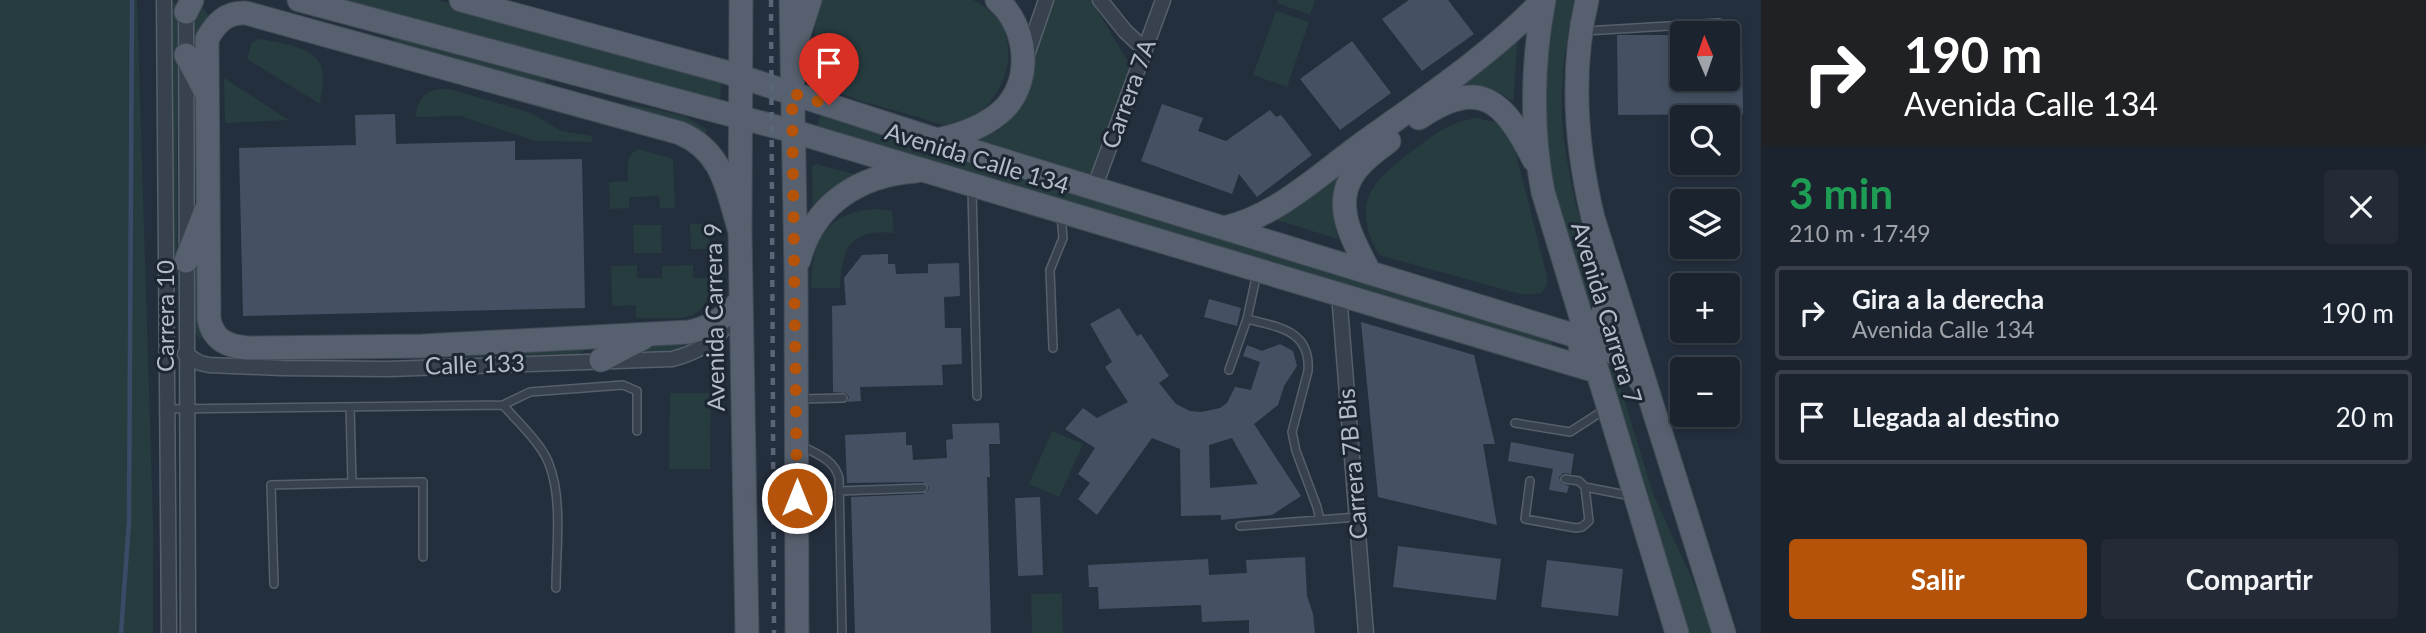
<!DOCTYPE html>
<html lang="es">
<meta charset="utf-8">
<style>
:root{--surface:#1b232e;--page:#242b36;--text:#f1f3f6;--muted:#a0a4aa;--line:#39404a;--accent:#b45309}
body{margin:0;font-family:Lato,sans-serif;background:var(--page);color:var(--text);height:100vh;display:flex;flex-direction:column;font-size:26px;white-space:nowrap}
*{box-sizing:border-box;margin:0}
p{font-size:23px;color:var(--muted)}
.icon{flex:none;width:38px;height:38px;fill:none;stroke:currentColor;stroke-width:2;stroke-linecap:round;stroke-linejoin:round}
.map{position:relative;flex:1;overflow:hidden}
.details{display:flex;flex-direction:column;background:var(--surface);width:665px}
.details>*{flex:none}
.banner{background:#202124;color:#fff;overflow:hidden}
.needle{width:46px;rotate:358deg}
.tools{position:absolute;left:1670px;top:21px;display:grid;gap:14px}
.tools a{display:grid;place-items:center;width:70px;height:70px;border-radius:7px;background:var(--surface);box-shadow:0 4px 10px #0003,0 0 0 2px var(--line);font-size:35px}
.pin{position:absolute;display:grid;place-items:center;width:60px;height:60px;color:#fff;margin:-72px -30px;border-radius:50% 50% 50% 0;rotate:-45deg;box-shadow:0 0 7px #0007}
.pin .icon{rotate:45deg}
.me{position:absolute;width:77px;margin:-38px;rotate:0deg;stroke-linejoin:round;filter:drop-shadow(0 0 5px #0008)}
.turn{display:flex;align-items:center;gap:24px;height:147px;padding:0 28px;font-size:32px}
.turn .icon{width:91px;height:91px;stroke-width:2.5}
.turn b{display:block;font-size:49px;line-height:60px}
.round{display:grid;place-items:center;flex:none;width:74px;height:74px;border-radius:7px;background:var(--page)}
.headline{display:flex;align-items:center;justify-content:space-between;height:119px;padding:0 28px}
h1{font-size:42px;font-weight:700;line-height:52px;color:#1e9e55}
.primary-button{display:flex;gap:14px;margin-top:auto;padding:14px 28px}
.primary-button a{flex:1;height:80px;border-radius:7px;background:var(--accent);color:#fff;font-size:28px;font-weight:700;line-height:80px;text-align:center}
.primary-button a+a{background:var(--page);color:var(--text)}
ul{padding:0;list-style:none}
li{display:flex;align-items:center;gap:21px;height:94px;margin:0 14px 10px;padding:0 14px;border:4px solid var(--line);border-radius:7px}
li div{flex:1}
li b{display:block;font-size:26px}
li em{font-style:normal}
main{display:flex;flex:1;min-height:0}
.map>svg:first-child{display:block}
.green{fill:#263c3f}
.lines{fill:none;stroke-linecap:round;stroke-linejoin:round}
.stream{stroke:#394c67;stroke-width:4.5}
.building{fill:#455162;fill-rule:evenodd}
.service-casing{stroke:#565f6c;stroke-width:10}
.minor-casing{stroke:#565f6c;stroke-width:17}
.primary-casing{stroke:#414a57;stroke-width:25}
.service{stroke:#38414e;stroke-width:7}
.minor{stroke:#38414e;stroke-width:14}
.primary{stroke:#56606e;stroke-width:23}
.rail{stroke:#5a6575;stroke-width:4.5;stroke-dasharray:7 7;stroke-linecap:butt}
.route{stroke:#b45309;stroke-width:12;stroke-dasharray:0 21.6}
.labels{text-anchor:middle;stroke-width:6;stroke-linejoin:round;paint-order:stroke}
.street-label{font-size:24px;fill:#b4bcc9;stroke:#1d2633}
</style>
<main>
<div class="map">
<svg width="1761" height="633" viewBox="0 0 1761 633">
<rect width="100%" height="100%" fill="#242f3e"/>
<!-- green -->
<path class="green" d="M0 0H137L153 521V633H0Z
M333 0H437L722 77 720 100Z
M821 0H973C984 6 995 13 1001 24 1021 59 998 110 961 122 957 123 950 125 945 125 935 124 924 118 914 116 893 109 820 95 814 71L815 8Z
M1054 0H1091L1130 65 1091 175 972 140 998 131 1012 115Z
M1278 0H1315L1310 15 1277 3Z
M1554 0H1574C1565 45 1558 94 1564 140 1567 163 1572 187 1577 209 1584 236 1602 278 1594 304L1586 310C1568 251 1547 189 1542 128 1538 85 1547 42 1554 0Z
M172 1 177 4V289L172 287Z
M198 2 210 17 199 29 197 50 191 48 192 25Z
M1276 11 1309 22 1287 87 1253 75Z
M390 35 545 76V89L400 49Z
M1518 36 1513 102C1494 85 1475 86 1450 88Z
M259 39C276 42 312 46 320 64 326 76 321 92 320 104L247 59 252 42Z
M224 78 289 120 225 123Z
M439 89H449L531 113 561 131 592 136V142L536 141 460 116 415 117C419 100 422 92 439 89Z
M630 104 685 116 708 130 703 135 629 110Z
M198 106V199H194L193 107Z
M821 112 1551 337 1553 350 817 130Z
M1477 118 1498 123 1513 142 1547 276V285L1541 293 1524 295 1379 255C1350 203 1372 180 1415 149 1436 133 1450 122 1477 118Z
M638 149 673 159 675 208H660L659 196 629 197V208L610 209 609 182 628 181C628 169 624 156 638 149Z
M816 164 857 175 813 213 812 167Z
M1350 165C1335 196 1330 204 1338 239L1270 218Z
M877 209 892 211 894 233C850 228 842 249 840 288H811C811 242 826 211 877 209Z
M690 224H709L710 249H691Z
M633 225H661L662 253H634Z
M201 248 206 335 199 340 193 326 192 264Z
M637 265V278H662V266L693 265V278H711C709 329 675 317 636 318V305L612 306 611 266Z
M660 340H680L682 348 664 351H639Z
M590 347 579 354 309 360 308 353Z
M1614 367 1654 496 1693 581 1714 633H1684L1606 370Z
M670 393H711L710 469H669Z
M1052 431 1083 444 1059 497 1029 484Z
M1062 593 1063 633H1032L1031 594Z"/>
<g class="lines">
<!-- stream -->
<path class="stream" d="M121 633 129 522 132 0"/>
</g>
<!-- building -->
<path class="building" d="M1409 0H1448L1474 34 1422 71 1382 19Z
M1727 34H1742L1743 114 1618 115 1617 35H1682V79H1727Z
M1352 41 1391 93 1340 130 1300 79Z
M1162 104 1203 118 1198 131 1226 141 1270 110 1276 117 1281 115 1312 155 1257 197 1239 174 1232 194 1141 161Z
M395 114 396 144 515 141V160L582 159 585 308 243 316 239 148 356 145 355 115Z
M888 254V264H895L896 274 928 273V264L959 263 960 296 944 297 945 328H961L962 364 942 365 943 385 860 387 861 401 847 402 849 397 846 393 833 392 832 306 846 305 844 278 862 255Z
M1209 299 1241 308 1237 326 1204 317Z
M1119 308 1137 336 1141 334 1169 376 1159 383 1176 404 1190 411 1201 412 1220 408 1227 403 1235 387 1251 390 1260 362 1243 356 1247 345 1262 351 1280 344 1293 351 1297 366 1284 386 1278 405 1254 424 1301 496 1272 515 1221 520V515L1181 516 1180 449 1152 438 1097 515 1078 499 1090 483 1078 474 1095 448 1065 429 1083 408 1097 418 1128 402 1105 367 1112 362 1090 324ZM1232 438 1258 484 1210 488 1209 445Z
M1361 322 1474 355 1495 444H1483L1497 525 1378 497Z
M999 423 1000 444H989L990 477H987L991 633H855L851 497 923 494 928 491 929 487 923 482 847 483 845 435 906 432V445H912L913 460 947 458 946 440 953 439 952 424Z
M1511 442 1574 454 1571 474 1563 473 1559 477 1561 483 1569 486 1567 493 1549 490 1553 469 1508 461Z
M1040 497 1043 575 1018 576 1015 498Z
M1398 546 1501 559 1496 600 1393 587Z
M1305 557 1307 596 1313 614 1315 633H1249V620L1202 622 1201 605 1099 609 1098 587H1089L1088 565 1208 559 1209 575 1247 573 1246 560Z
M1547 560 1623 569 1618 616 1541 607Z"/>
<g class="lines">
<defs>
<path id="service" d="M1585 31 1719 23
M972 189 977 396
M1247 319C1278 327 1311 330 1308 371L1292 432 1296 451 1317 507 1320 520
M1053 348 1050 270 1063 238 1061 215
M1229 370 1247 319 1257 273
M801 399 843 398
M503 405C517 421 542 444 549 464 563 499 556 550 556 588
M350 407 352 483 423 482V557
M167 409 503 405 530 392 623 385 637 391V431
M1515 423 1570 432 1604 410
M800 445C816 454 834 459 839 478L842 633
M1565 479 1579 481 1585 487 1631 496
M1530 481 1525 519 1576 528 1582 527 1589 521 1585 487
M839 491 923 488
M1240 526 1357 517
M274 584 271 485 352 483"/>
<path id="minor" d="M164 0 169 633
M1100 0 1125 31 1145 50
M186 4 188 633
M1026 58 1046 0
M1094 189 1163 0
M1339 294 1366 633
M185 354 200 363 209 365 282 368 388 369 672 359C700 352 717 340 733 317"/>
<path id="primary" d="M299 0 792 131 1596 371
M461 0 726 72 937 140 1586 339C1619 350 1628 363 1647 390
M741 0 740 232 747 633
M791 0 796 273 797 633
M1544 0C1532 62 1531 131 1543 192L1677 633
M1587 0C1570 72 1576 147 1593 218L1724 633
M186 12 192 0
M798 37 810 0
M186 55 205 91
M1419 118C1481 76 1504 101 1534 160
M937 140C961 135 987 126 1005 108 1033 78 1027 26 997 0
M1224 228C1277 216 1320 174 1363 143 1424 99 1492 54 1543 0
M740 232C727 190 724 152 680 133L246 13C226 12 216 23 207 39L209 319C213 340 227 346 247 348L422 346 689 332C711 328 727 316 741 300
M799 260C814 204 859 175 916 171
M186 261 205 212
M1370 273C1356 246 1334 211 1350 180 1358 163 1375 152 1389 141
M1580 346C1599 327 1608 307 1613 281
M601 360 643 338"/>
</defs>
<!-- service casing -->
<use href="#service" class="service-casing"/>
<!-- minor casing -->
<use href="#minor" class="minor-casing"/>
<!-- primary casing -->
<use href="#primary" class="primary-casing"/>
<!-- service -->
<use href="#service" class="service"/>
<!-- minor -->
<use href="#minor" class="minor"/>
<!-- primary -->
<use href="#primary" class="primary"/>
<!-- rail -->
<path class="rail" d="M771 0 774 633"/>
</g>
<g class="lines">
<!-- route -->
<path class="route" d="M797 498 792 93 829 105"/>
</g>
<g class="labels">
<!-- street labels -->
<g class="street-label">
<text transform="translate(1129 94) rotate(-70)" y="8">Carrera 7A</text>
<text transform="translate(977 159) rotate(17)" y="8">Avenida Calle 134</text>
<text transform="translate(1606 313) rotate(73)" y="8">Avenida Carrera 7</text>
<text transform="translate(166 316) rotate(-90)" y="8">Carrera 10</text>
<text transform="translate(715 317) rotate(-91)" y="8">Avenida Carrera 9</text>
<text transform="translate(475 365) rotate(-2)" y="8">Calle 133</text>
<text transform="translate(1353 464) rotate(-95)" y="8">Carrera 7B Bis</text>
</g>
</g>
</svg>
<div class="tools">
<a><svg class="needle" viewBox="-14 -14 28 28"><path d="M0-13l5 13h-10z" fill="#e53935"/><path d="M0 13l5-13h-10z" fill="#a0a4aa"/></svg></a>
<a><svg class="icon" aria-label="search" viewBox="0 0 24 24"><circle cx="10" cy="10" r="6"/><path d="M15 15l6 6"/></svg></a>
<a><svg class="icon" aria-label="layers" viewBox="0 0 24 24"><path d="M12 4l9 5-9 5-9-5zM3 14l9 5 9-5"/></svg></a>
<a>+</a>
<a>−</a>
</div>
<div class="pin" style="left:829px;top:105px;background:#d93025"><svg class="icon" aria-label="arrive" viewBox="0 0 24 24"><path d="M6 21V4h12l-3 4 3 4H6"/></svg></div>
<svg class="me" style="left:797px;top:498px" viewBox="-20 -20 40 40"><circle r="17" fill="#b45309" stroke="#fff" stroke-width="3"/><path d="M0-11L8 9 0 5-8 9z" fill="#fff"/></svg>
</div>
<section class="details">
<div class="banner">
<div class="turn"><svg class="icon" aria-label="right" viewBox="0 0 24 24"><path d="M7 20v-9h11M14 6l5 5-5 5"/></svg><div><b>190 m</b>Avenida Calle 134</div></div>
</div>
<div class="headline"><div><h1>3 min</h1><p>210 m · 17:49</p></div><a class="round"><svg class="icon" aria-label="close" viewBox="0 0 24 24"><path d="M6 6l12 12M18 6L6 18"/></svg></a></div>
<ul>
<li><svg class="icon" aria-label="right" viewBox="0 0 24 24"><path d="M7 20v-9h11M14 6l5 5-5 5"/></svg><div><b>Gira a la derecha</b><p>Avenida Calle 134</p></div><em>190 m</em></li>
<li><svg class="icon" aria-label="arrive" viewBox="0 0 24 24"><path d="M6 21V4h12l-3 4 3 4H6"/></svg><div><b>Llegada al destino</b></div><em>20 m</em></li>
</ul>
<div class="primary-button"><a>Salir</a><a>Compartir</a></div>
</section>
</main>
